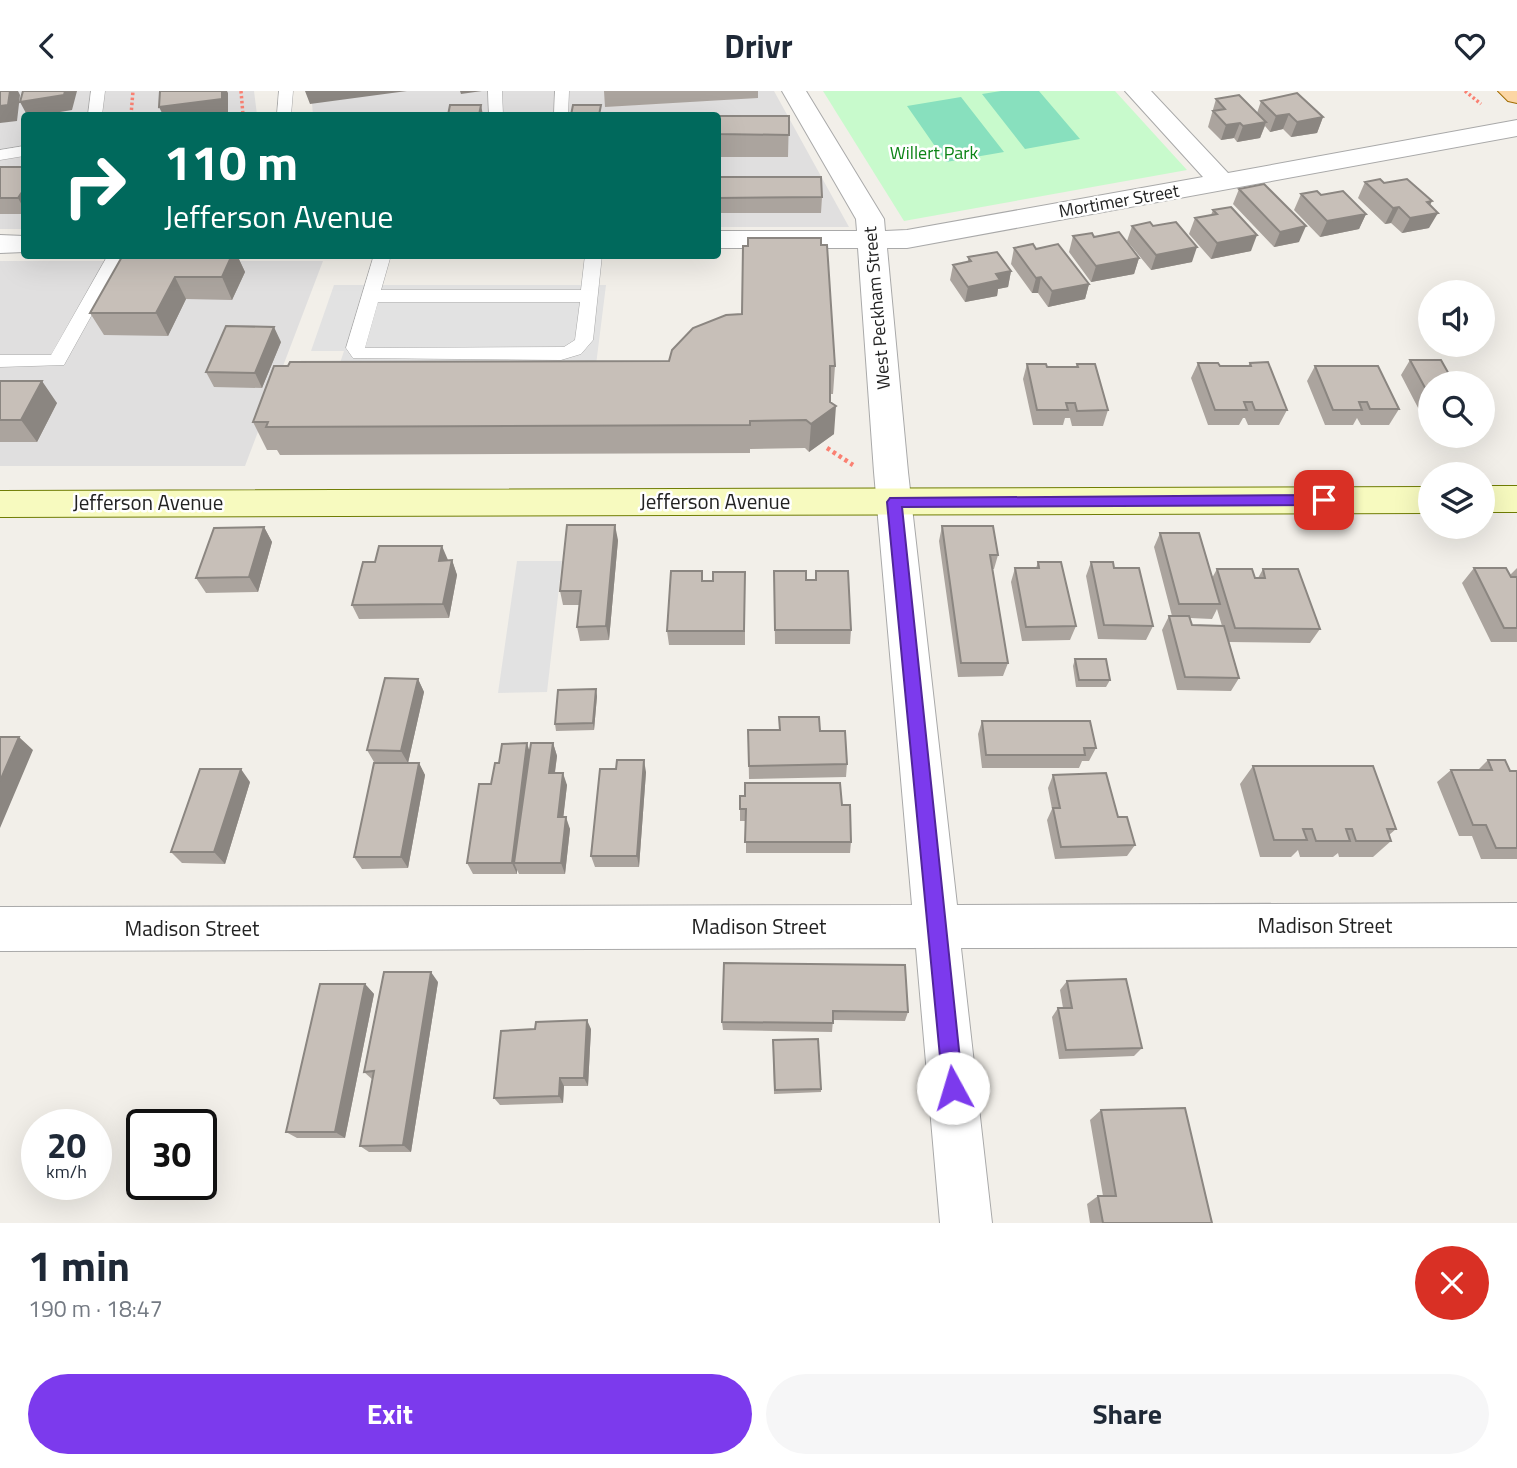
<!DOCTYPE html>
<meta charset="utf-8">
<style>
:root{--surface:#fff;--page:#f6f6f7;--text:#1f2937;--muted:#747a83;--accent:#7c3aed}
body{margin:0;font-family:"Titillium Web",sans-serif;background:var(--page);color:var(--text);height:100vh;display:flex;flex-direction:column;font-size:26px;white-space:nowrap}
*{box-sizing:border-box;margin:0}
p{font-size:23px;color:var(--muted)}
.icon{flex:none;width:38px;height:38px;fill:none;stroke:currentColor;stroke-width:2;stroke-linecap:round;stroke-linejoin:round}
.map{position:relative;height:1132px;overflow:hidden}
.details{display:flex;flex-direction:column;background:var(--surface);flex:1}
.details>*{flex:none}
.guide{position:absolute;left:21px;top:21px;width:700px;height:147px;border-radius:7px;box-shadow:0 7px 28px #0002;background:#00695c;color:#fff;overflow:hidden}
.fabs{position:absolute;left:1418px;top:189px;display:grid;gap:14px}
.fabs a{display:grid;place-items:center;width:77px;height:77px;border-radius:50%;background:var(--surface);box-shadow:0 7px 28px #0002;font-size:35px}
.speed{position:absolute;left:21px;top:1018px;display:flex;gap:14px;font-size:35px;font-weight:700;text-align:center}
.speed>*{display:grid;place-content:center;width:91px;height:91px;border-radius:50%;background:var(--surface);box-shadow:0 7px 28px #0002;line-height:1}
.speed small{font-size:18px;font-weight:400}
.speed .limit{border:4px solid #111;border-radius:10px;background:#fff;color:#111}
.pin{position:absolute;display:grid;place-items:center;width:60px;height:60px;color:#fff;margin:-30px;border-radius:14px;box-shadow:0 4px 10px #0006}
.me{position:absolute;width:77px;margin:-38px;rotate:354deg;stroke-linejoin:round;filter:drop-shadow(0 0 5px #0008)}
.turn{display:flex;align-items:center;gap:24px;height:147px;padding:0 28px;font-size:32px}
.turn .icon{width:91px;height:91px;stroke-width:2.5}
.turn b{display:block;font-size:49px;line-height:60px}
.round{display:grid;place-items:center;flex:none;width:74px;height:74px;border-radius:37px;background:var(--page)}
.overview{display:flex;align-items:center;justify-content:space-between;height:119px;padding:0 28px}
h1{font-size:42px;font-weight:700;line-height:52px}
.button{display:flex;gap:14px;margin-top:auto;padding:14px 28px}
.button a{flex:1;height:80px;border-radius:42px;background:var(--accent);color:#fff;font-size:28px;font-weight:700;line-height:80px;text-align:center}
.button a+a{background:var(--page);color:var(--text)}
header{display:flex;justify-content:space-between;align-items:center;height:91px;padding:0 28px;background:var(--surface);font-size:32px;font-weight:700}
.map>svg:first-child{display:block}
.residential{fill:#e0dfdf}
.park{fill:#c8facc}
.pitch{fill:#88e0be}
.parking{fill:#e2e2e2}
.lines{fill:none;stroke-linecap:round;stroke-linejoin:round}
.lane-casing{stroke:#a9a9a9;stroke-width:1}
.street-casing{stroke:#a9a9a9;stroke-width:2}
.secondary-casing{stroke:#707d05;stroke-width:2}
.primary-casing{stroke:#a06b00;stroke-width:2}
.path-far1{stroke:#fa8072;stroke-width:3.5;stroke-dasharray:2.5 2.5;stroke-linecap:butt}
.path{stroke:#fa8072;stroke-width:4.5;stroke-dasharray:3.5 3.5;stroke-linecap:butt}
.lane{fill:#fff;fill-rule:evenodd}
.street{fill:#fff;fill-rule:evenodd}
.secondary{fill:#f7fabf;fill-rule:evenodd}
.primary{fill:#fcd6a4;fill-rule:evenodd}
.wall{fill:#aba49e;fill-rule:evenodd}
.shaded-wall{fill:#8b8681}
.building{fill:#c7bfb8;stroke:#8b8681;stroke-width:2}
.route{fill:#7c3aed;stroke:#51269a;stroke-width:2}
.labels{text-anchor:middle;stroke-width:5;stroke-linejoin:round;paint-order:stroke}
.far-park-label{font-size:18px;fill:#0c8416;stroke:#fff}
.far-street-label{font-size:18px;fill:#222;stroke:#fff}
.street-label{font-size:21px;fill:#222;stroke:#fff}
</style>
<header><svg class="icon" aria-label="back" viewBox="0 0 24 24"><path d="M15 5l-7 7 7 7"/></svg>Drivr<svg class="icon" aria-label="heart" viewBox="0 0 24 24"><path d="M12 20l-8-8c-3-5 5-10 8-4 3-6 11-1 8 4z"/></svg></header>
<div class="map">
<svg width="1517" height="1132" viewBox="0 0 1517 1132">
<rect width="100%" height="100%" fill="#f2efe9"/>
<!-- residential -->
<path class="residential" d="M0 0H254L257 24H24V138H0Z
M311 0H774L849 136H718V24H313Z
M0 170H323L245 375H0Z"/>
<!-- park -->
<path class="park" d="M823 0H1115L1187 79 904 130Z"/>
<!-- pitch -->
<path class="pitch" d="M1001 0H1039L1080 48 1025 58 982 3Z
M961 6 1004 61 946 71 907 15Z"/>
<!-- parking -->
<path class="parking" d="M334 194H606L594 290H334L344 260H311Z
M517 470H562L547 601 498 602Z"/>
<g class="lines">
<defs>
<path id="lane" d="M91 0H105L102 24H88Z
M279 0H293L291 24H277Z
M488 0H502L503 24H489Z
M555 0H569L568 24H554Z
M24 55V65L0 69V59Z
M108 164H125L64 274 0 276V264H51Z
M374 164H391L381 199H581L585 164H602L593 249 581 263 561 269 353 267 346 257ZM378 211H580L575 249 564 256 365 257Z"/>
<path id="street" d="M782 0H806L884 128 885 140 907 139 1203 86 1125 0H1151L1228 82 1517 29V45L907 157H887L908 381 957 814 1517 812V856L961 857 992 1132H940L916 857 0 860V816L912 814 874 381 858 157H718V140H857L856 128Z
M0 144 24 145V161L0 162Z"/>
<path id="secondary" d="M1482 395H1517V421H1482Z
M1430 396V422L0 426V400Z"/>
<path id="primary" d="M1498 0H1517V12L1508 10Z"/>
</defs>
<!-- lane casing -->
<use href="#lane" class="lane-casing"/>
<!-- street casing -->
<use href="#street" class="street-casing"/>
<!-- secondary casing -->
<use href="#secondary" class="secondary-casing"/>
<!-- primary casing -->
<use href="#primary" class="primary-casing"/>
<!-- path-far1 -->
<path class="path-far1" d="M241 0 243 24
M1465 0 1481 13
M131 24 133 0"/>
<!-- path -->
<path class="path" d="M827 357 853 374"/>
<!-- lane -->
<use href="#lane" class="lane"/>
<!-- street -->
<use href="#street" class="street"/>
<!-- secondary -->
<use href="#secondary" class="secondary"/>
<!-- primary -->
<use href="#primary" class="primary"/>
</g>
<!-- wall -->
<path class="wall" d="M604 0H758V7L605 16Z
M1216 8 1257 22 1261 10 1323 26 1317 42 1291 46 1283 38 1270 41 1265 35 1260 47 1237 51 1234 47 1221 49 1208 36Z
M718 25H789L788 66H718Z
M0 76H24V123H0Z
M718 86 822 106 821 122H718Z
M1365 91 1384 92 1432 110 1430 114 1429 137 1402 142 1391 132 1385 133 1358 107Z
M1239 98 1299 151 1274 156 1233 113Z
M1301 103 1366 123 1359 138 1320 146 1294 119Z
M1213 119 1251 160 1211 168 1189 143 1195 127 1211 124Z
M1132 135 1192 171 1151 179 1127 150Z
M1073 145 1139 167 1134 183 1091 191 1069 161Z
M1014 157 1036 158 1089 193 1085 208 1048 216 1038 202H1032L1011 173Z
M123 164H237L245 181 232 209 186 208 168 245 104 244 90 222Z
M968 166 1011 180 1008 196 998 198 997 205 965 211 950 189 953 174 968 171Z
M281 251 262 297 214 296 206 281Z
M1410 269 1430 292V336H1428L1401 284Z
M1198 272 1220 275H1248L1250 272 1287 319 1279 334H1248L1245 327H1243L1239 334H1208L1191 287Z
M1027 273 1047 276H1076L1077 273 1108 319 1103 335H1072L1070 327H1065L1063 334H1033L1023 288Z
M835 275 833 303H830L834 343 809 361 805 357 750 358V362L280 364 277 359H267L253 331Z
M1315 275 1399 318 1389 334H1361L1357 327 1353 334H1325L1307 290Z
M0 290 57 312 37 351H0Z
M942 435 998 464 994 478H992L1008 572 1003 585 958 586 939 450Z
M264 436 272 451 258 501 206 502 196 487Z
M1160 442 1212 487 1217 478 1255 487H1258L1263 478 1320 538 1310 552 1229 551 1239 587 1231 600 1177 599 1162 539 1169 525H1172L1154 456ZM1217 518 1222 535 1192 534 1190 527 1212 528Z
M618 449 609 549 580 550 577 536 580 514H563L560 500Z
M448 469H452L457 484 449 527 359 528 352 514Z
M1038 471 1076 535 1070 549 1022 550 1011 491 1015 477H1036Z
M1091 471 1114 477 1153 535 1146 549 1098 548 1086 485Z
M1474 477 1510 484 1517 477V551H1491L1462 492Z
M774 480 806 489H815L816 480 851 539 850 553H775Z
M745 481V554H669L667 540 703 490H713Z
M1075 568 1110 589 1106 596H1076L1073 575Z
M418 588 424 601 408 672H419L425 684 408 777 362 778 354 766 396 672 374 671 367 659Z
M597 605 594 639 556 640 555 633Z
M982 630 1096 657 1089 670H1082L1079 677H982L978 643Z
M748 639 820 640 847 673 846 686 749 688Z
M553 652 557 665 555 682 567 694 563 726 570 738 565 783H519L517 779V783H473L467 772 499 672 530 660Z
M1488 669 1510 680H1517V768H1481L1472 745H1459L1437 691 1451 679H1478Z
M1253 675 1396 738 1389 744 1391 750 1373 766H1339L1338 762 1333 766H1300L1298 759 1291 766H1260L1240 693Z
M616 678 646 681 639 776H595L591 765Z
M1053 684 1118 726 1135 754 1127 765 1055 768 1047 729 1052 718 1048 697Z
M250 691 225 773 182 772 171 761Z
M740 705 842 714 851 751 850 762H746V730H740Z
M905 874 908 921 905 930 833 929 832 941 723 939 722 931Z
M1067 890 1142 957 1134 965 1059 968 1052 926 1058 917H1063L1060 899Z
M438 891 411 1061H369L360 1055 373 989 364 981Z
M365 893 374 903 345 1047H297L286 1041Z
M591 938 588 995H564L563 1012 500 1014 494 1007Z
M773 949 821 998V1001L774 1003Z
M1101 1019 1212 1132H1090L1087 1113 1098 1105H1103L1090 1029Z"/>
<!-- shaded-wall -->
<path class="shaded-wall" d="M10 0H18L20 4 17 30 0 32V15Z
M65 0H77L72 19 42 24H27L20 11Z
M222 0H227L228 2V23L222 24H163L159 16Z
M305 0H407L310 13Z
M460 0H482L461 3Z
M481 14 483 24H479Z
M1289 23 1283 38 1270 41 1276 25Z
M1323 26 1317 42 1291 46 1297 31Z
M1266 31 1260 47 1237 51 1243 35Z
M1240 32 1234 47 1221 49 1226 34Z
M24 98V118L18 107Z
M1432 110 1424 124 1438 122 1429 137 1402 142 1410 127 1427 111Z
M1399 116 1391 132 1385 133 1393 117Z
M1366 123 1359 138 1320 146 1327 130Z
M1306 135 1299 151 1274 156 1280 141Z
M1257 144 1251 160 1211 168 1217 152Z
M1197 156 1192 171 1151 179 1156 164Z
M232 164H237L245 181 232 209 222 186Z
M1139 167 1134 183 1091 191 1096 175Z
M1011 180 1008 196 998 198 997 205 965 211 968 196 996 183Z
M175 186 186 208 168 245 156 222Z
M1041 186 1038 202H1032L1036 187Z
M1089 193 1085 208 1048 216 1052 200Z
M274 236 281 251 262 297 255 282Z
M42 290 57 312 37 351 21 329Z
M836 315 834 343 809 361 811 333Z
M615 434 618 449 609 549 606 535Z
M264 436 272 451 258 501 249 486Z
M442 455 448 469 439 470Z
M452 469 457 484 449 527 443 513Z
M418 588 424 601 408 672 401 660Z
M596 598 597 605 594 639 593 632Z
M19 646 33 659 0 737V690Z
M527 652 531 665 514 772 517 779V783L512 772Z
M553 652 557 665 553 694 549 682Z
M644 669 646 681 639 776 637 765Z
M419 672 425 684 408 777 401 766Z
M241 678 250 691 225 773 214 761Z
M563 682 567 694 562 738 558 726Z
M566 726 570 738 565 783 561 772Z
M431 881 438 891 411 1061 403 1054Z
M365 893 374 903 345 1047 335 1041Z
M587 929 591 938 588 995 584 987Z
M560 987 564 995 563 1012 559 1005Z"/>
<!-- building -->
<path class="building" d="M0 0H10L8 14 0 15Z
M23 0H65L64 4 20 11Z
M160 0H222V8L159 16Z
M1297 2 1323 26 1297 31 1289 23 1276 25 1261 10Z
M1239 4 1266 31 1243 35 1240 32 1226 34 1213 20 1225 18 1216 8Z
M450 14H481L479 24H448Z
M573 14H601L599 24H571Z
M718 25H789V44L718 43Z
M0 76H24V98L18 107H0Z
M718 86H821L822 106 718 107Z
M1380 88 1384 92 1407 88 1432 110 1427 111 1438 122 1410 127 1399 116 1393 117 1365 91Z
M1264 93 1306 135 1280 141 1239 98Z
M1317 100 1321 104 1343 100 1366 123 1327 130 1301 103Z
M1231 116 1257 144 1217 152 1195 127 1217 123 1213 119Z
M1150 131 1153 135 1176 131 1197 156 1156 164 1132 135Z
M1119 141 1139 167 1096 175 1073 145 1092 142 1094 146Z
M748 147H821V154H827L835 275H830V311L836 315 811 333 806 329 750 330V334L266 336 268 331H253L274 275H288L290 271 669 270 672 259 693 237 726 224 742 223 743 155H748Z
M1033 153 1036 158 1058 153 1089 193 1052 200 1041 186 1036 187 1014 157Z
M997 161 1011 180 996 183 1000 189 968 196 953 174 971 170 968 166Z
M123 164H232L222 186H175L156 222H90Z
M226 235 274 236 255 282 206 281Z
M1410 269H1441L1450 285H1461L1465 292H1430V306Z
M1268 271 1287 319H1255L1252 311H1244L1247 319H1215L1198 272H1218L1220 275H1251L1250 272Z
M1027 273H1046L1047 276H1078L1077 273H1095L1108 319 1077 320 1075 312H1066L1068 319H1037Z
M1315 275H1378L1399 318H1370L1367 311H1359L1362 319H1333Z
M0 290H42L21 329H0Z
M567 434H615L606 535 577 536 581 500H560Z
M942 435H993L998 464H990L1008 572H961Z
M264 436 249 486 196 487 214 437Z
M1160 442H1199L1220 513H1179Z
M379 455H442L439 470 452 469 443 513 352 514 363 471H375Z
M1038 471H1061L1076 535 1026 536 1015 477H1039Z
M1091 471H1113L1114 477H1139L1153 535 1104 534Z
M1474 477H1506L1511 486H1517V537H1504Z
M1217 478H1252L1255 487H1265L1263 478H1298L1320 538 1235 537Z
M671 480H702V490H713V481H745L744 540H667Z
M774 480H806V489H816V480H848L851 539H775Z
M1169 525H1189L1192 534 1224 535 1239 587 1185 586Z
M1075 568H1106L1110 589H1079Z
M385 587 418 588 401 660 367 659Z
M596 598 593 632 555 633 558 599Z
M779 626H819L820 640H845L847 673 749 675 748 639H780Z
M982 630H1090L1096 657H1084L1085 664H986Z
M0 646H19L0 690Z
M527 652 512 772H467L479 693H491L495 672H499L502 653Z
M531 652H553L549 682H563L558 726H566L561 772H514Z
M617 669H644L637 765H591L600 678H616Z
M1488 669H1505L1510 680H1517V757H1496L1486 734H1473L1451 679H1492Z
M374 672H419L401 766H354Z
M1253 675H1373L1396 738H1387L1391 750H1356L1352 738H1346L1350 750H1316L1312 738H1303L1307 749H1274Z
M200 678H241L214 761H171Z
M1106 682 1118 726H1127L1135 754 1061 756 1053 717H1060L1053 684Z
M745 692H840L842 714H850L851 751H745L746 718H740V705H745Z
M724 872 905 874 908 921 833 920V932L722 931Z
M384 881H431L403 1054 360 1055 374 980 364 981Z
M1126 888 1142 957 1066 959 1058 917H1072L1067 890Z
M320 893H365L335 1041H286Z
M587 929 584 987H560L559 1005 494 1007 501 940 535 938 536 931Z
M818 948 821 998 775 999 773 949Z
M1185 1017 1212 1132H1103L1098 1105H1116L1101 1019Z"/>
<!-- route -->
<path class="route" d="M1324 404 1331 409 1324 414 902 416 963 997 960 1004 953 1007 946 1004 943 997 887 411 890 407Z"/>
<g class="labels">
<!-- far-park labels -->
<g class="far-park-label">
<text x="934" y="68">Willert Park</text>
</g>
<!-- far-street labels -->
<g class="far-street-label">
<text transform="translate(1119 110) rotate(-10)" y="6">Mortimer Street</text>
<text transform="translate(877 217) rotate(-95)" y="6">West Peckham Street</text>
</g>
<!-- street labels -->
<g class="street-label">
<text x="715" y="418">Jefferson Avenue</text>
<text x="148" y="419">Jefferson Avenue</text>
<text x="1325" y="842">Madison Street</text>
<text x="759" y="843">Madison Street</text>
<text x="192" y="845">Madison Street</text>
</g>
</g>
</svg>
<div class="fabs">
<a><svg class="icon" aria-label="sound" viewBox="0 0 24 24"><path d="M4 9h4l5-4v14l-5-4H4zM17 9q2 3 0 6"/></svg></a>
<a><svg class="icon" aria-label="search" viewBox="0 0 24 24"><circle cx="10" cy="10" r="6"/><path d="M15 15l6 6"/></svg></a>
<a><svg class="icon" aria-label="layers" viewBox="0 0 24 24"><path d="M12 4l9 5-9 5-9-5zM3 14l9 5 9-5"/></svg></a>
</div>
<div class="speed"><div>20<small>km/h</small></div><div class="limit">30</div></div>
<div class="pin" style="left:1324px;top:409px;background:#d93025"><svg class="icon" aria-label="arrive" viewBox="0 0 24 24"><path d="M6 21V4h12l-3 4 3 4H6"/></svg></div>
<svg class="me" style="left:953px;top:997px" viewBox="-20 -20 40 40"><circle r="19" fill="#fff"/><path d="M0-13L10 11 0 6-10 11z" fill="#7c3aed"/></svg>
<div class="guide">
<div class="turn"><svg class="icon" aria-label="right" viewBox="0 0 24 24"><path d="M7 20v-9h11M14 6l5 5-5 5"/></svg><div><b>110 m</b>Jefferson Avenue</div></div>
</div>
</div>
<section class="details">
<div class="overview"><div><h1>1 min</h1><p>190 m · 18:47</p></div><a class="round" style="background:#d93025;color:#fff"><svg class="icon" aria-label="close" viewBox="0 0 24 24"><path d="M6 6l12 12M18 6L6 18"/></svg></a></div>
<div class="button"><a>Exit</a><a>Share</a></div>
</section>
